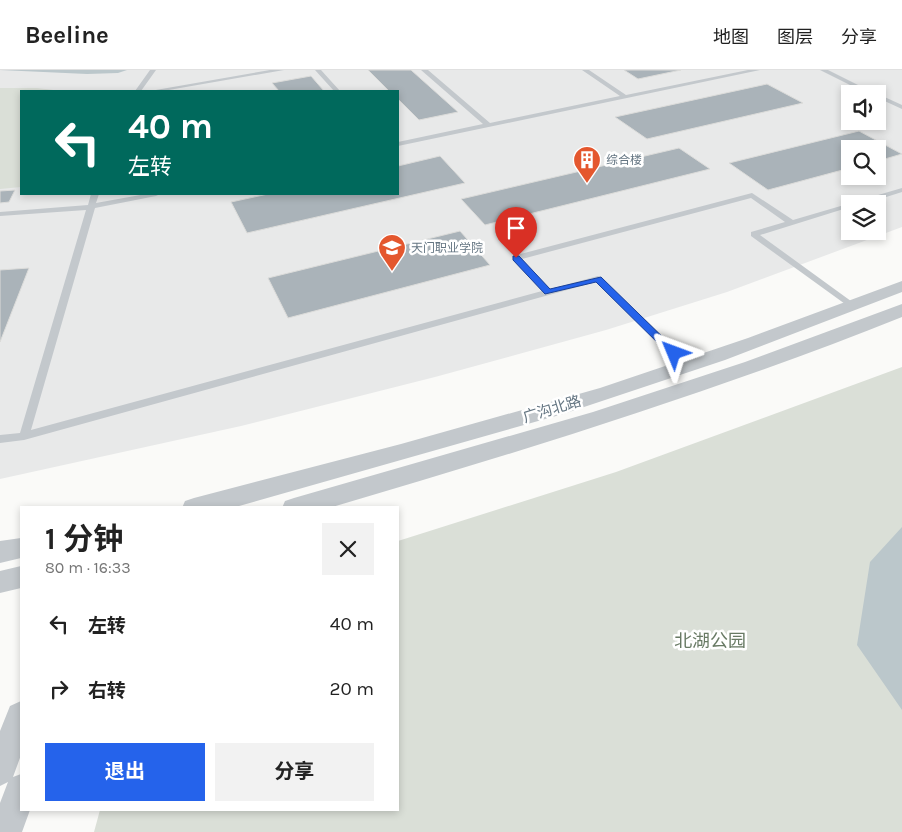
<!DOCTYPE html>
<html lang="zh">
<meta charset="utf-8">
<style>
:root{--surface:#fff;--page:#f2f2f2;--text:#222;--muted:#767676;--line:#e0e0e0;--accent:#2563eb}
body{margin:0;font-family:Karla,"Noto Sans SC",sans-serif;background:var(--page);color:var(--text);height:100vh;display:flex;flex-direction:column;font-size:19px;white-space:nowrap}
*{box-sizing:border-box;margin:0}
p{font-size:16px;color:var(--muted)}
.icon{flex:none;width:28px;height:28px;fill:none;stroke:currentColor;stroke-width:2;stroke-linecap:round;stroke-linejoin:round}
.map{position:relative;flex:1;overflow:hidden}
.drawer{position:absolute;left:20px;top:436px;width:379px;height:305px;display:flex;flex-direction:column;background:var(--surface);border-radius:0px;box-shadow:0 2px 8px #0003}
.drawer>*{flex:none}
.guide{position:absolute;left:20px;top:20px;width:379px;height:105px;border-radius:0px;box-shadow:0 2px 8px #0003;background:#00695c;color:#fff;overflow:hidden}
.tools{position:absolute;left:841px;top:15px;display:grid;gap:10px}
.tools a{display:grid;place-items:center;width:45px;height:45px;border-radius:0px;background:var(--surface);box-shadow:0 2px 8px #0003;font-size:25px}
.pin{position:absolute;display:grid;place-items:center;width:42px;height:42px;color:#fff;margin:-51px -21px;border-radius:50% 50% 50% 0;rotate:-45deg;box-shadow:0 0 5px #0007}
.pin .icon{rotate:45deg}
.me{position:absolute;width:55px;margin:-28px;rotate:314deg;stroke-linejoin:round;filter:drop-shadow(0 0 4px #0008)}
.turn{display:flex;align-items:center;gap:18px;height:105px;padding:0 25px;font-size:22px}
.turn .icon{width:65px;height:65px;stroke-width:2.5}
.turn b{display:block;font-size:35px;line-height:42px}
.round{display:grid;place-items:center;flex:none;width:52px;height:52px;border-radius:0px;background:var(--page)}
.overview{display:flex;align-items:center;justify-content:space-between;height:85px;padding:0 25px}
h1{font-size:30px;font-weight:700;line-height:38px}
.primary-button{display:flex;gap:10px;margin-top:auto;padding:10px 25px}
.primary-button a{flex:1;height:58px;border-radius:0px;background:var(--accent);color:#fff;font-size:20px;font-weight:700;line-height:58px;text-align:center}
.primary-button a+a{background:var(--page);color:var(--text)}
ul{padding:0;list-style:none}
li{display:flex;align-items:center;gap:15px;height:65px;padding:0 25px}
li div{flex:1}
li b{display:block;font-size:19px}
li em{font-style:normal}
header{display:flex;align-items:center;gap:30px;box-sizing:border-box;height:70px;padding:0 25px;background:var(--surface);border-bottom:1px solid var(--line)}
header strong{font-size:24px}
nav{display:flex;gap:28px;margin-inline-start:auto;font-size:18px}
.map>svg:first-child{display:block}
.built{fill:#e8e9e9;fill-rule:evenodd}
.green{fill:#dadfd7}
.water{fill:#bbc7cb}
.building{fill:#aab3b9;stroke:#dcdcda}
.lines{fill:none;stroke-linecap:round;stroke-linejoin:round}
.lane{fill:#c3c8cc;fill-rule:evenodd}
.street{fill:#c3c8cc;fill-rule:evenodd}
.route{fill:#2563eb;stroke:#184099}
.labels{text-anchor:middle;stroke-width:5;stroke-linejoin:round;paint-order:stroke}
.far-poi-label{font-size:12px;fill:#657683;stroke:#fff;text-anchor:start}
.street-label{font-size:15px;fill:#657683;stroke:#fff}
.near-park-label{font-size:18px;fill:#687a64;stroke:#fff}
</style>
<header>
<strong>Beeline</strong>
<nav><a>地图</a><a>图层</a><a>分享</a></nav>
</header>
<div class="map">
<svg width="902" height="762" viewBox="0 0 902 762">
<rect width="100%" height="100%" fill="#fafaf8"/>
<!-- built -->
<path class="built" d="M0 0H902V157L727 222 606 260 435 307 241 356 0 409ZM21 21H398V124H21ZM850 24H878V51H850ZM850 79H878V106H850ZM850 134H878V161H850Z"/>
<!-- green -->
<path class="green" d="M0 18H37L62 21H21V117L0 119Z
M902 297V762H94L100 740H398V471L616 402Z"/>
<!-- water -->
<path class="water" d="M0 0H127L118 3 87 4Z
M902 457V640L857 575 870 492Z"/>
<!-- building -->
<path class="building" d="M368 0H411L458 42 419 50 398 29V21H389Z
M624 0H681L638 9Z
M311 6 324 21H279L272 13Z
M767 14 803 33 647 69 615 47Z
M859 61 902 84 878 91V79H850V98L768 120 729 93Z
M679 78 710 99 485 155 461 129Z
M440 86 465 113 247 163 231 132 268 124H398V96Z
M15 120 9 132 0 133V121Z
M460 161 490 195 288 248 268 208Z
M29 198 0 272V200Z"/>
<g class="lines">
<!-- lane -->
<path class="lane" d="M150 0H156L141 21H135Z
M270 0H284L163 21H150Z
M315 0H321L340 21H334Z
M421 0H428L490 53 620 26 582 0H589L626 25 748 0H760L398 76V72L483 54Z
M820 0H828L876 24H868Z
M878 24 902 35V39L878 28Z
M902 118V122L864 134H850V137L760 165 855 234 857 236 852 239 751 166V162L785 152 751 128 522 189 550 219 598 206 601 207 691 293 692 295 691 297H683L596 212 24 370 0 373V365L20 363 86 140 0 146V142L88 135 91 124H99L96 133 146 124H160L156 126 95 138 31 360 542 221 513 190V186L752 123 793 150Z"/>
<!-- street -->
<path class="street" d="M902 211V222L725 290 563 344 232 438H182L185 431 194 428 401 374 600 318 748 268Z
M902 234V247C715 322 523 381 329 438H282L285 431 294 428 593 342 745 292Z
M21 468V488L0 493V471Z
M21 496V518L0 523V501Z
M21 631V685L13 707 21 704V740H30L22 762H0V733L8 712 0 716V661L10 636Z"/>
</g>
<!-- route -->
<path class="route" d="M513 186H519L550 219 601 207 679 283 677 285H670L596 212 545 224 513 190Z"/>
<!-- icons -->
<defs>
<symbol id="building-pin" viewBox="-11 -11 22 30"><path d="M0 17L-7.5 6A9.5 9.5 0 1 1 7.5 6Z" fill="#e4572e" stroke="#fff"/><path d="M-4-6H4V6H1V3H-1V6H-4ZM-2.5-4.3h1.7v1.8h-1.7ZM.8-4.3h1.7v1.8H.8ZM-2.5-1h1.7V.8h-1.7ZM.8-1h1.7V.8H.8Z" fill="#fff"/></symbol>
<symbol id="university-pin" viewBox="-11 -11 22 30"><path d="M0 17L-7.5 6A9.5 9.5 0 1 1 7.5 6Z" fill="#e4572e" stroke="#fff"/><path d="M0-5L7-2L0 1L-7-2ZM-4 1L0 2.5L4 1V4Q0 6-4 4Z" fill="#fff"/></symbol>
</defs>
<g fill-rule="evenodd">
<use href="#building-pin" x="571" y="74" width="32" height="43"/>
<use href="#university-pin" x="376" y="162" width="32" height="43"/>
</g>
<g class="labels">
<!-- far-poi labels -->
<g class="far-poi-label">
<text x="606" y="94">综合楼</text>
<text x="411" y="182">天门职业学院</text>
</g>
<!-- street labels -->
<g class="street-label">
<text transform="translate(552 339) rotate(-17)" y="5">广沟北路</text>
</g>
<!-- near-park labels -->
<g class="near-park-label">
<text x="710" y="577">北湖公园</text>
</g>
</g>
</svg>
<div class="tools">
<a><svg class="icon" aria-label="sound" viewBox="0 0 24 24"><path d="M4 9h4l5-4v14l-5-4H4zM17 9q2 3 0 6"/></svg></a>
<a><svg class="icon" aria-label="search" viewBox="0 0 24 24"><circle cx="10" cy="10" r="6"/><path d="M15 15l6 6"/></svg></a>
<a><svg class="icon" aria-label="layers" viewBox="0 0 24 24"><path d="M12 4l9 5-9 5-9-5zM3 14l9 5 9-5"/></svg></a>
</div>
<div class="pin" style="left:516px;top:188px;background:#d93025"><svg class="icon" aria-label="arrive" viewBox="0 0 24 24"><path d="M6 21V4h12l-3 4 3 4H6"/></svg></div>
<svg class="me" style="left:674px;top:283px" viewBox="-20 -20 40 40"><path d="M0-17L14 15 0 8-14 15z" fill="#2563eb" stroke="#fff" stroke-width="4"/></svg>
<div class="guide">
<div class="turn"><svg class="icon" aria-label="left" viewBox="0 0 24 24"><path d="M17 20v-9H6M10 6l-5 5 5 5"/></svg><div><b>40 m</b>左转</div></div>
</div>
<section class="drawer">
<div class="overview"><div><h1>1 分钟</h1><p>80 m · 16:33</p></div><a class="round"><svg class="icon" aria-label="close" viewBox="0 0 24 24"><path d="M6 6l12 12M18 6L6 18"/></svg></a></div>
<ul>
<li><svg class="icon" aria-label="left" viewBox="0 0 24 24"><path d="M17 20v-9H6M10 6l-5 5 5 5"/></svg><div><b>左转</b></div><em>40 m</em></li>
<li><svg class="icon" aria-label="right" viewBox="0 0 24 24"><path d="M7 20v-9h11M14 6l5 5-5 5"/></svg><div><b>右转</b></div><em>20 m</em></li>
</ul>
<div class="primary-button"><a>退出</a><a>分享</a></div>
</section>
</div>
